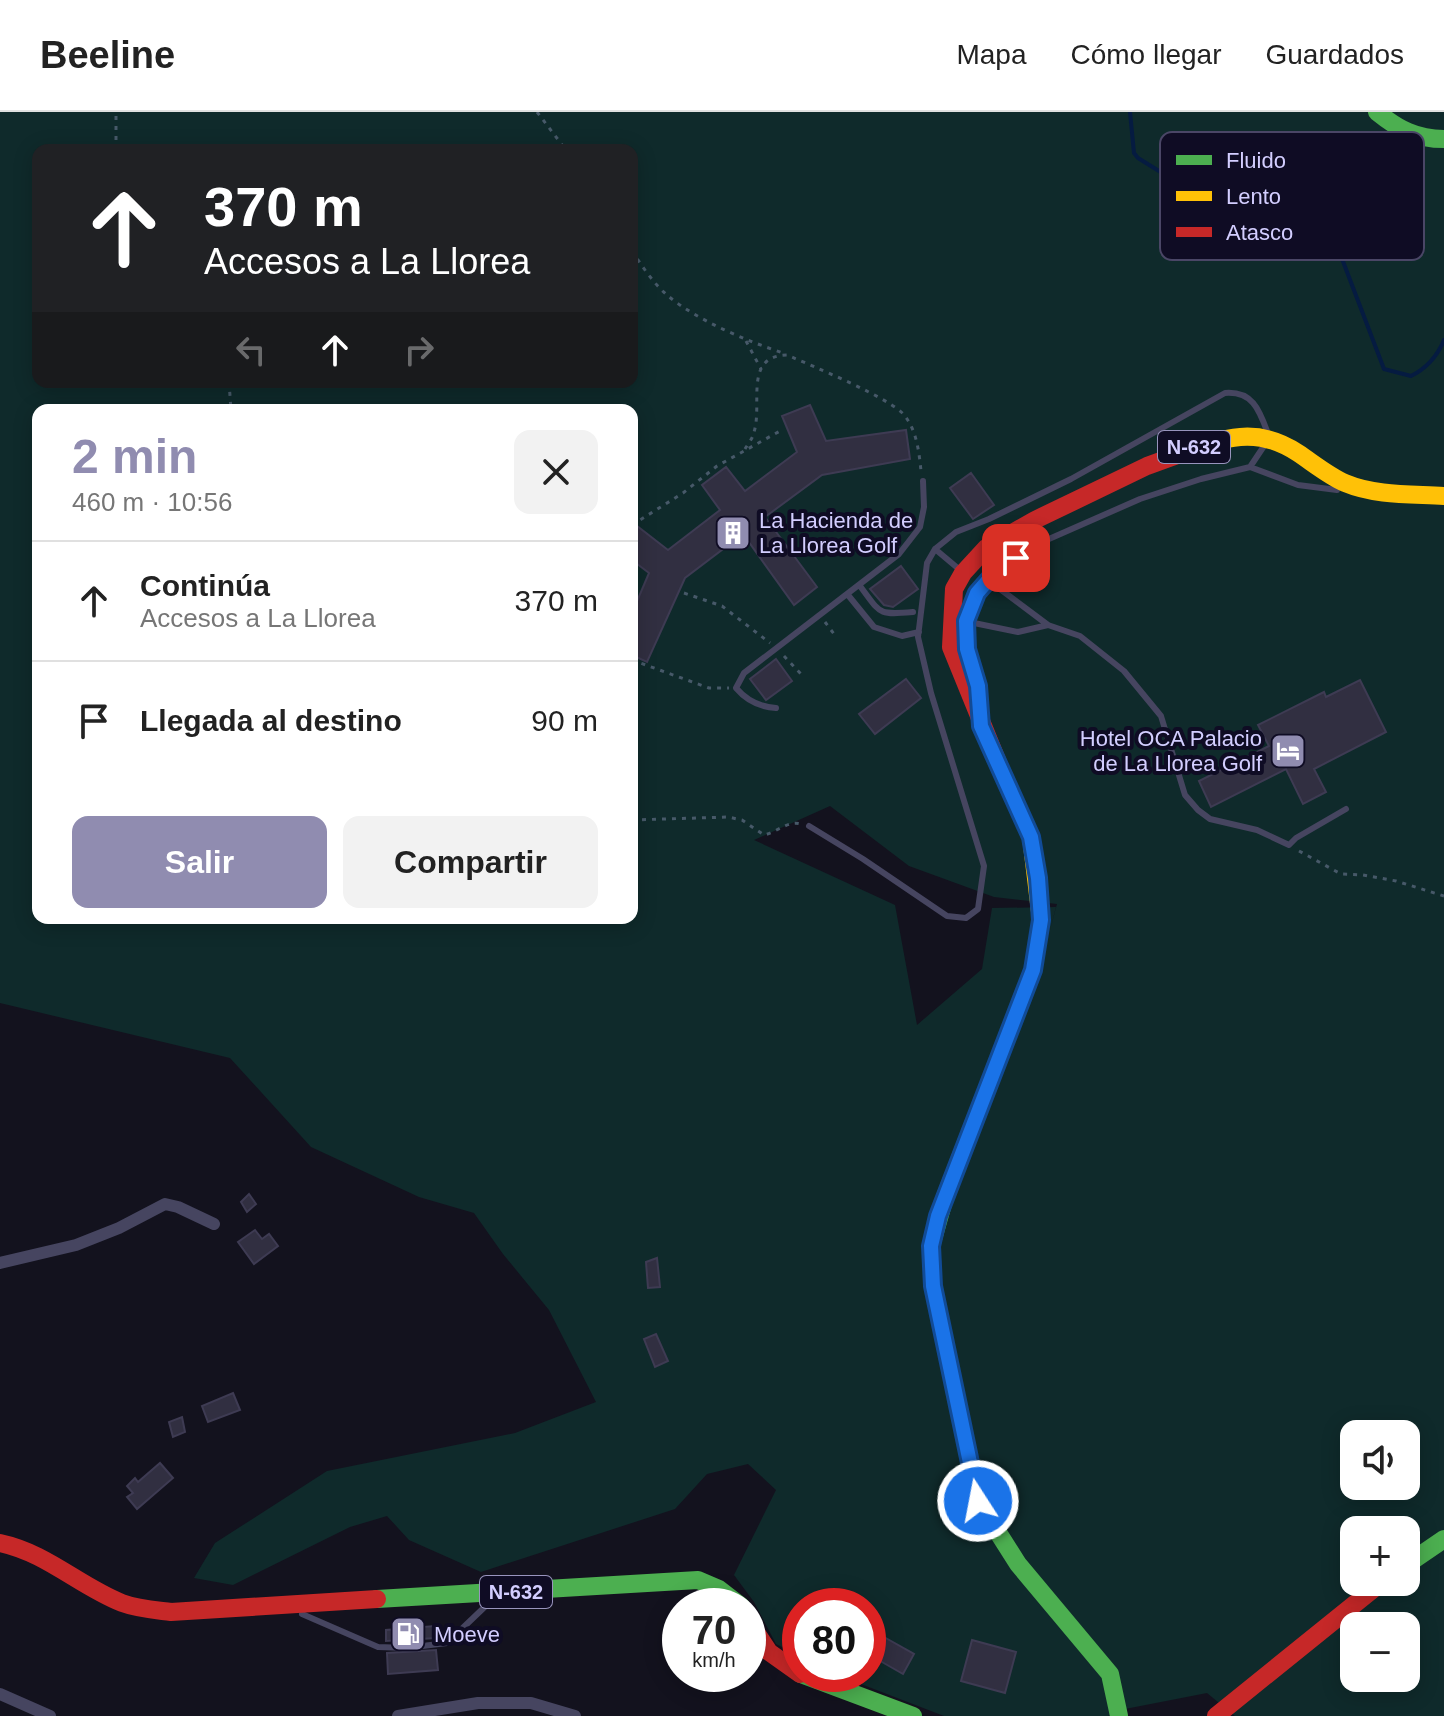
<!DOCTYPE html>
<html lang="es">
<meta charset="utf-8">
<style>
:root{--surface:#fff;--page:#f2f2f2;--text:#222;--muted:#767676;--line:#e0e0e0;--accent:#908cb0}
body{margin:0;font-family:Arial,sans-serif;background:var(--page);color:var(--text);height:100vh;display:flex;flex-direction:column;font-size:30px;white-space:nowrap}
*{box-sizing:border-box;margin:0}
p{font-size:26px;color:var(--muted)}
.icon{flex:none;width:44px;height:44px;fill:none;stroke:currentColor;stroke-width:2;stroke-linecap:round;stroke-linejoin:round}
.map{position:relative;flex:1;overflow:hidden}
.side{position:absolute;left:32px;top:292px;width:606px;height:520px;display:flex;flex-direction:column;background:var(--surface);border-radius:16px;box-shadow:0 4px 20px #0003}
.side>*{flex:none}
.guide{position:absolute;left:32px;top:32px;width:606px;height:244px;border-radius:16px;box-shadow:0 4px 20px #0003;background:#202124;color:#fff;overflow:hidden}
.tools{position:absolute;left:1340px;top:1308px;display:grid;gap:16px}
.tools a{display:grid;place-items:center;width:80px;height:80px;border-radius:16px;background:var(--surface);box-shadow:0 4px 20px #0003;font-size:40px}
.speed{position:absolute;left:662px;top:1476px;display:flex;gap:16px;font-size:40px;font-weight:700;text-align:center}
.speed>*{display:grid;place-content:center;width:104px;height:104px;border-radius:50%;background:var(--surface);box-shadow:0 4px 20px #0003;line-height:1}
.speed small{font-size:20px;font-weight:400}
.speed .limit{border:12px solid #d22;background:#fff;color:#111}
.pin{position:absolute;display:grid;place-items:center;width:68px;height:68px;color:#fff;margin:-34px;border-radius:16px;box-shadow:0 4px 12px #0006}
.me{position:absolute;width:88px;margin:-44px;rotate:349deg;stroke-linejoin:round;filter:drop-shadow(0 0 6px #0008)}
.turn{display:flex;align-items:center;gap:28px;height:168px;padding:0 40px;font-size:36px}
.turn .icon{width:104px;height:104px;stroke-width:2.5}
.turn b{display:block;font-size:56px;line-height:68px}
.lanes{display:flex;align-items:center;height:76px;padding:0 40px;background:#0003;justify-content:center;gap:40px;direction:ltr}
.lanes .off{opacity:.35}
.round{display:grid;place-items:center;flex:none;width:84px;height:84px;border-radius:16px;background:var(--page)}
.head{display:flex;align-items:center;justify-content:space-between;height:136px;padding:0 40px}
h1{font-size:48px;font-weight:800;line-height:60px;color:var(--accent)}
.cta{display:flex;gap:16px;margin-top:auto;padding:16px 40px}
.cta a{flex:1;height:92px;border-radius:16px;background:var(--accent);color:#fff;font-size:32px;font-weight:800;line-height:92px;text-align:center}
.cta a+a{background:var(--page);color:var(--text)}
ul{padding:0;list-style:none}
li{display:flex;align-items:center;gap:24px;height:120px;padding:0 40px;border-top:2px solid var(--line)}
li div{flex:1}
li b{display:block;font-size:30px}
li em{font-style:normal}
header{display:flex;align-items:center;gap:48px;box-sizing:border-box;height:112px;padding:0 40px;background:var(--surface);border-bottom:2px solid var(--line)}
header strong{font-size:38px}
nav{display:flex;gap:44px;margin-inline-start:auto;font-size:28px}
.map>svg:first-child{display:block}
.green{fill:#0f2a2b;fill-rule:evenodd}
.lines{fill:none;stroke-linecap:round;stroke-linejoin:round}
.stream{stroke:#051b41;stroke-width:4}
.building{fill:#312f41;stroke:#3e3b53;stroke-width:2}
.path{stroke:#475969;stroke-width:3;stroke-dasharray:4 6;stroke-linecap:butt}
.lane{stroke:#464560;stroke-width:6}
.street{stroke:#464560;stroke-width:12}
.fast{stroke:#4caf50;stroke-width:18}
.slow{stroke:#ffc107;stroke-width:18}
.jam{stroke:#c62828;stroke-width:18}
.route-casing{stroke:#114b97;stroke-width:20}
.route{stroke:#1a73e8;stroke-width:14}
.labels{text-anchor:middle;stroke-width:8;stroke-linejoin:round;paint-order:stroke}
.shield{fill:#0f0c24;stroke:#9894bd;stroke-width:2}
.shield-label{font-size:20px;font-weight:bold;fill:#d3ceff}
.poi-label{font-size:22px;fill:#d3ceff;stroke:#0f0c24;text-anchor:start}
.key{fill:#0f0c24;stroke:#4a4666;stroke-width:2}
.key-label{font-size:22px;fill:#d3ceff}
</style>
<header>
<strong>Beeline</strong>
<nav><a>Mapa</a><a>Cómo llegar</a><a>Guardados</a></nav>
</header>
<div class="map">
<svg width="1444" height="1604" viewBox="0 0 1444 1604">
<rect width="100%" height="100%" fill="#13121e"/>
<!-- green -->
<path class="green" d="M0 0H1444V1604H1235L1207 1581 1125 1597 1108 1604H944L835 1562H868V1494H800V1544L776 1532 754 1490 734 1463 776 1378 748 1352 707 1362 675 1397 481 1460 409 1428 387 1404 350 1415 233 1473 194 1466 215 1431 327 1359 515 1321 596 1290 549 1198 503 1142 474 1101 419 1085 311 1035 230 946 0 891ZM38 38H632V270H38ZM38 298H632V806H38ZM830 694 909 754 994 785 1057 792 1049 822 1056 795 992 796 982 857 917 913 895 793 754 728ZM1354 1322H1406V1374H1354ZM1354 1418H1406V1470H1354ZM1354 1514H1406V1566H1354Z"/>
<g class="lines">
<!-- stream -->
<path class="stream" d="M1130 0 1134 41 1138 46 1188 77 1327 124 1336 131 1384 257 1411 264C1427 256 1437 245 1444 228"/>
</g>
<!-- building -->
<path class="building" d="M810 293 826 329 906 318 910 347 822 363 765 405 817 475 794 493 743 422 685 466 647 550 632 543V501L649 461 632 448V421L637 414 668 438 720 398 702 373 726 355 745 379 797 340 782 304Z
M971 361 994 393 973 407 950 376Z
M901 454 918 477 893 495 884 493 870 477Z
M776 547 792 569 766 588 750 567Z
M906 567 921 586 875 622 859 602Z
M1360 568 1386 620 1314 657 1326 680 1303 692 1286 657 1211 695 1199 669 1269 634 1258 613 1324 580 1326 585Z
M249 1082 256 1092 247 1100 241 1090Z
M255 1118 262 1127 269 1122 278 1134 254 1152 238 1130Z
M657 1146 660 1175 648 1176 646 1150Z
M656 1222 668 1249 655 1255 644 1227Z
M233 1281 240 1298 208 1310 202 1294Z
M182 1305 185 1320 173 1325 169 1310Z
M160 1351 173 1366 137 1397 127 1385 133 1381 127 1374 135 1366 138 1370Z
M435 1514 436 1526 386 1529V1518Z
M875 1520 914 1542 903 1562 868 1542V1533Z
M972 1528 1016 1540 1005 1581 961 1569Z
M436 1538 438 1558 388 1562 387 1541Z"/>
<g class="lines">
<!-- path -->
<path class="path" d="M537 0 566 38
M116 38V0
M632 139C642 154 653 171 667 183 696 208 747 229 783 241
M746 229 761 257
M229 270 231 298
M745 337C748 332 753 326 754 320 763 292 743 244 787 243 810 253 893 287 905 304 917 320 919 340 921 359
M632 413 683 381 717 354 780 319
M684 481 722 494 770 531
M825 510 837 526
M784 544 801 562
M632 548 709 576H729
M632 708 728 705 742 708 764 723C777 720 789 708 801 712
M1299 739 1341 762 1363 763 1396 769 1444 784"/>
<!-- lane -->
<path class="lane" d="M1250 355 1264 334
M935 437 960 458
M988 468 1048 513 1080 524 1124 559 1161 604 1185 683 1198 698 1210 707 1257 718 1289 733 1296 726 1346 697
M860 474C881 502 877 503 913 500
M848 483 874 515 902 524 919 520
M974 511 1018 520 1048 513
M978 575 967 537 966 509 977 481 998 457 1033 434 1140 387 1201 367 1250 355 1298 373 1337 378
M776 596C760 595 747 589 736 576L744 561 899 442 920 415 924 395 923 369
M809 714 863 747 947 804 966 806 978 797 984 754 931 581 918 525 927 451 935 437 956 420 989 407 1071 367 1225 281C1252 279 1259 297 1267 319
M302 1502 378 1535 406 1536 447 1531 493 1487"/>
<!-- street -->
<path class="street" d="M0 1151 76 1133 119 1116 165 1092 178 1095 214 1112
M0 1582 50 1604
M398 1604 478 1591H531L575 1604"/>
<!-- fast -->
<path class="fast" d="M1377 0C1398 17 1416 27 1444 27
M945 1085 931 1134 933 1174 978 1389 1018 1452 1110 1562 1119 1604
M1406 1453 1444 1427
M377 1487 698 1468 719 1477 741 1494
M801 1562 913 1604"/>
<!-- slow -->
<path class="slow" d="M1180 342C1223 326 1256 313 1298 341 1313 351 1329 364 1345 371 1376 384 1411 382 1444 384
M945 1085 1033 858 1041 808 1031 725 1001 658"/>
<!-- jam -->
<path class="jam" d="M1001 658 951 535 954 477 963 461 986 436 1035 408 1147 354 1180 342
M0 1431C47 1441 79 1474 122 1491 138 1497 155 1498 171 1500L377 1487
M748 1508 769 1540 800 1562
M1216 1604 1382 1470"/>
</g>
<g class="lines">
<defs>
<path id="route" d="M978 1389 933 1174 931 1134 938 1104 1033 858 1041 808 1038 766 1031 725 981 614 978 574 967 537 966 509 977 481 998 457 1016 446"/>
</defs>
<!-- route casing -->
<use href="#route" class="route-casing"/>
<!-- route -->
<use href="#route" class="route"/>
</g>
<!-- icons -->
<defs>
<symbol id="building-square" viewBox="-11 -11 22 22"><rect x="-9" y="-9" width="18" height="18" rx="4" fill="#908cb0" stroke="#0f0c24"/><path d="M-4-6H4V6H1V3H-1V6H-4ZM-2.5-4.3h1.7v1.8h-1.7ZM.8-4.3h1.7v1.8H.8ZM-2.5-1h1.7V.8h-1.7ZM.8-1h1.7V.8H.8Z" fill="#fff"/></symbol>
<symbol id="hotel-square" viewBox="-11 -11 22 22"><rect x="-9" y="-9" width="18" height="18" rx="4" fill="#908cb0" stroke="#0f0c24"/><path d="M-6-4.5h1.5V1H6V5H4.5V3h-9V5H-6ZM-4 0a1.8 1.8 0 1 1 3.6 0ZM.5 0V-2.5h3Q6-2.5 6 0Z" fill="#fff"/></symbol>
<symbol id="fuel-square" viewBox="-11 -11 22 22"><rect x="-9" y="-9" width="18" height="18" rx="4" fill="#908cb0" stroke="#0f0c24"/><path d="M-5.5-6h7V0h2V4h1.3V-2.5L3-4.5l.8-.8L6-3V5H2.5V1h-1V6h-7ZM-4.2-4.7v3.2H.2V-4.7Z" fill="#fff"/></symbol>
</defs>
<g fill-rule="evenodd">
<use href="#building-square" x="713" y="401" width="40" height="40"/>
<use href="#hotel-square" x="1268" y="619" width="40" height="40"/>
<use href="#fuel-square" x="388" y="1502" width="40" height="40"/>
</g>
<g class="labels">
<!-- shield labels -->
<g class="shield">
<rect x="1158" y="319" width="72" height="32" rx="6"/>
<rect x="480" y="1464" width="72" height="32" rx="6"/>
</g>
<g class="shield-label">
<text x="1194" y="342">N-632</text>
<text x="516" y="1487">N-632</text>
</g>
<!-- poi labels -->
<g class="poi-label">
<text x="759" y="416">La Hacienda de<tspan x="759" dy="25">La Llorea Golf</tspan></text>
<text x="1262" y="634" text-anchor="end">Hotel OCA Palacio<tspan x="1262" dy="25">de La Llorea Golf</tspan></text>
<text x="434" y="1530">Moeve</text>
</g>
</g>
<!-- legend -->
<rect x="1160" y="20" width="264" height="128" rx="12" class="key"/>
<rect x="1176" y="43" width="36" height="10" fill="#4caf50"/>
<rect x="1176" y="79" width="36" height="10" fill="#ffc107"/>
<rect x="1176" y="115" width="36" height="10" fill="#c62828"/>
<g class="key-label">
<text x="1226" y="56">Fluido</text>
<text x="1226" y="92">Lento</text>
<text x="1226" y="128">Atasco</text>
</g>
</svg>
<div class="tools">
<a><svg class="icon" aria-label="sound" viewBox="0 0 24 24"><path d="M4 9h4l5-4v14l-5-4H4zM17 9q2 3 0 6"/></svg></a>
<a>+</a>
<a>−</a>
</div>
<div class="speed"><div>70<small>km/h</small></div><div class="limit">80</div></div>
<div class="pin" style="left:1016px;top:446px;background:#d93025"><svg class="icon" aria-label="arrive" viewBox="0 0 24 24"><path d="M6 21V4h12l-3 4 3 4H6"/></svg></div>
<svg class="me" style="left:978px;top:1389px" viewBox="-20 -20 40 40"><circle r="17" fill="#1a73e8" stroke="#fff" stroke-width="3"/><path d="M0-11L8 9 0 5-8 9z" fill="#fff"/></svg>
<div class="guide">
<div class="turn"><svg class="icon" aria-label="ahead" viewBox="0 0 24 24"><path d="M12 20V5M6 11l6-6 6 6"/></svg><div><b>370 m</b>Accesos a La Llorea</div></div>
<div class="lanes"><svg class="icon off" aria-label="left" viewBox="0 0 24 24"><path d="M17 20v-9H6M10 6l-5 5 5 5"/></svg><svg class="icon" aria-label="ahead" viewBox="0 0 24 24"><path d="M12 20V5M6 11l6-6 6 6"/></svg><svg class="icon off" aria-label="right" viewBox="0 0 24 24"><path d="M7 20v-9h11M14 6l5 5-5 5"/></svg></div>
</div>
<section class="side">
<div class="head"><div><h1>2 min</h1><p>460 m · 10:56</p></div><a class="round"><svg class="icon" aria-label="close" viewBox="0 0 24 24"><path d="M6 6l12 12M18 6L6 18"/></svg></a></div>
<ul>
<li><svg class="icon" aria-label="ahead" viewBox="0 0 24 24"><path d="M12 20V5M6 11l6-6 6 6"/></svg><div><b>Continúa</b><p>Accesos a La Llorea</p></div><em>370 m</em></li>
<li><svg class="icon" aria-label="arrive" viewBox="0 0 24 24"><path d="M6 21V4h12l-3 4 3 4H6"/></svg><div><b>Llegada al destino</b></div><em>90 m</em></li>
</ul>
<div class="cta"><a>Salir</a><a>Compartir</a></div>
</section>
</div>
